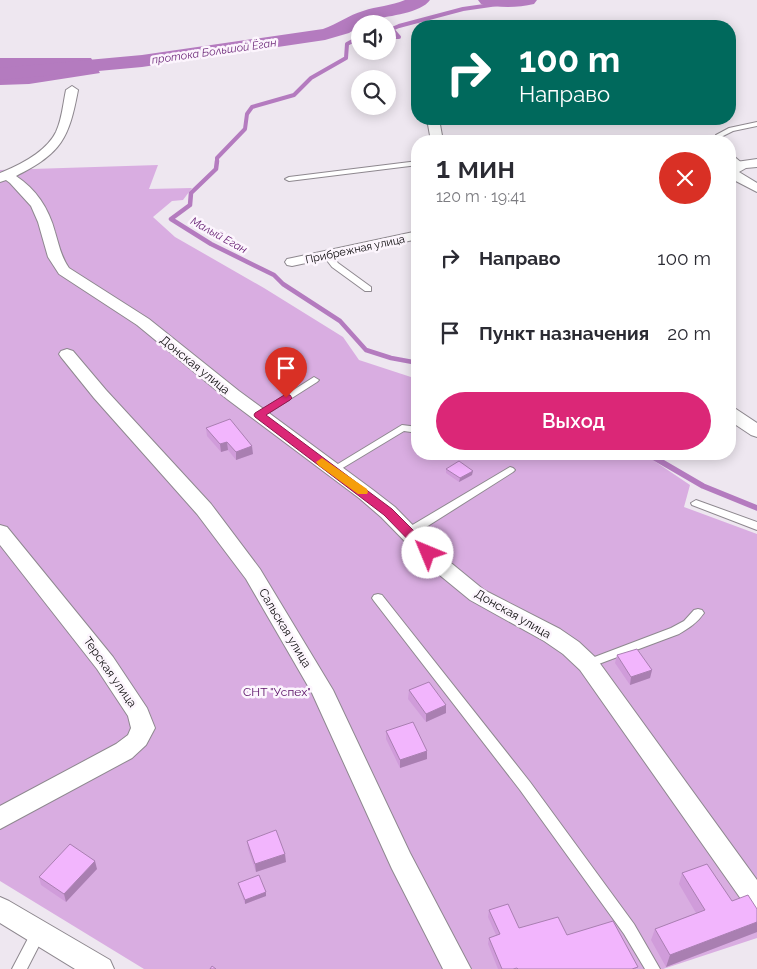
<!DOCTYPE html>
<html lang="ru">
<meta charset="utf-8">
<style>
:root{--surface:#fff;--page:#f2f2f3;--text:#2b2b33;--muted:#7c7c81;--accent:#db2777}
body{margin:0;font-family:Raleway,sans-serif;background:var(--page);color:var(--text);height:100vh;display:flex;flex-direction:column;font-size:19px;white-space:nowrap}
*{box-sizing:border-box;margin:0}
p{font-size:16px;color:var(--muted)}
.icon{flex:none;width:28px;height:28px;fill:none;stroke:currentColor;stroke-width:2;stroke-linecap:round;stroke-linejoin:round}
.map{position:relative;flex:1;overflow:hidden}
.side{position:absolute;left:411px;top:135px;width:325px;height:325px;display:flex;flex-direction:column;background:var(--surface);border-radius:20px;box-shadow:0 2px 12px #0003}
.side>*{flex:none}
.banner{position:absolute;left:411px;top:20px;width:325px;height:105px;border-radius:20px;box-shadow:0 2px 12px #0003;background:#00695c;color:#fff;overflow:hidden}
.buttons{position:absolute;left:351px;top:15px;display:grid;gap:10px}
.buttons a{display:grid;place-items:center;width:45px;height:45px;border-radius:50%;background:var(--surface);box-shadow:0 2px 12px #0003;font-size:25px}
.pin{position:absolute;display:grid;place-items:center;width:42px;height:42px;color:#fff;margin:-51px -21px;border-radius:50% 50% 50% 0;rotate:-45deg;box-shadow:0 0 5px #0007}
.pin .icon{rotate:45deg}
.me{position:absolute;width:55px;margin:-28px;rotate:315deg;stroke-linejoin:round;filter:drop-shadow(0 0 4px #0008)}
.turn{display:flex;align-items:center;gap:18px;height:105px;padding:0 25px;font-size:22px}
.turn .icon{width:65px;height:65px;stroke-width:2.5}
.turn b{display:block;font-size:35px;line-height:42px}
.round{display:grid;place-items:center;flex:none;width:52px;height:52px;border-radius:26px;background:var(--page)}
.overview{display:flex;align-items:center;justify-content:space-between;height:85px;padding:0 25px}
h1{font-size:30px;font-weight:600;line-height:38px}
.cta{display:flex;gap:10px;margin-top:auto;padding:10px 25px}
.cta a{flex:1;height:58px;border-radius:30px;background:var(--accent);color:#fff;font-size:20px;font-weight:600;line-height:58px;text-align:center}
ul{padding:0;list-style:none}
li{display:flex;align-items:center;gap:15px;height:75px;padding:0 25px}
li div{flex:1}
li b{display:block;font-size:19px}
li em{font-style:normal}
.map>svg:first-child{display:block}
.green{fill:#d9ade1}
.water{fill:#b47bbf}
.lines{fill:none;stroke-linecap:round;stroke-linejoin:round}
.stream-far2{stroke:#b47bbf;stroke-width:4}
.stream-far1{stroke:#b47bbf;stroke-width:4.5}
.stream{stroke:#b47bbf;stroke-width:5.5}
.river{fill:#b47bbf;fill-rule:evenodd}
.service-casing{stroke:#8e888f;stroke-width:2}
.minor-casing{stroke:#8e888f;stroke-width:2}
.service{fill:#fff;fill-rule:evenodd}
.minor{fill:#fff;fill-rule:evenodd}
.wall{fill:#d09cda}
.shaded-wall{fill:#a97fb1}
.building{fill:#f2b5fd;stroke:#a97fb1}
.route{fill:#db2777;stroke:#8e194d}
.slow{fill:#f59e0b}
.labels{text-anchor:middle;stroke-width:5;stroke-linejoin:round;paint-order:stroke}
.far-water-label{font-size:11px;font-style:italic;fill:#661f73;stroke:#fcf5fd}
.far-street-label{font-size:11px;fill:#0d0b0d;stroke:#fcf5fd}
.street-label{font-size:12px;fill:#0d0b0d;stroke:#fcf5fd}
.park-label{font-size:12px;fill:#570c64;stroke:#fcf5fd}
</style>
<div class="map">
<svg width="757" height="969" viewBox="0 0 757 969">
<rect width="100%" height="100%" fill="#eee7f0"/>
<!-- green -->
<path class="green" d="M158 165 149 189 192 188 183 200 172 201 153 217 175 237 264 288 343 337 359 360 417 379 418 454H644L690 485 684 507 757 534V938L663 969H144L0 881V170Z"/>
<!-- water -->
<path class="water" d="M0 58H91L100 73 29 84 0 85Z"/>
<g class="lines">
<!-- stream-far2 -->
<path class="stream-far2" d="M388 37H399L392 29 399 26 463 9 519 1
M217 162V158L245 129 247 114 252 107 294 95 311 78 346 58 347 44 360 37"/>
<!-- stream-far1 -->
<path class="stream-far1" d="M217 161 216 169 191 193 190 205 171 219 211 244 274 275 283 284 340 321 366 350 391 358 418 363"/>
<!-- stream -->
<path class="stream" d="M648 454 703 486 757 508"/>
<!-- river -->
<path class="river" d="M405 0H430C421 13 389 16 375 19 369 20 366 24 360 24V26L349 33 325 40 142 67 0 80V68L142 55 323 29C337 24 349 15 363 11 377 6 391 6 405 0Z
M478 0H537L534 4C517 8 498 8 481 4Z"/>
<defs>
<path id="service" d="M757 122V126L733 131 721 137V141H715L716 135 729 128Z
M730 153 743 164V166H739L730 159Z
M418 161V165L289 181 285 179 289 177Z
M323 252H329L338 263 371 287V291H365L332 267 322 254Z
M314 377 319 380 317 382 262 417 259 418 254 415Z
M402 425 418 427V433L404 431 336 472H330L328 470Z
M510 467 513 468 515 470 513 472 412 536H404L403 533 404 530Z
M696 500 757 522V530L692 505 691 503Z
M378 594 382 595 530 782 634 924 660 969H645L624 934 520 790 374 601 372 598 374 595Z
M698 609 702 610 704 613C697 623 689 628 679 634L588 668 584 667 582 664 584 661 671 628 684 621 694 610Z
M39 925 44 927 46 932 27 969H12L34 927Z"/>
<path id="minor" d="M72 86 78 90C69 138 62 153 16 176 36 189 49 209 55 232 59 245 61 257 69 268L149 319 239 391 373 490 395 507 445 558 484 590 560 629 579 642 596 658 757 880V913L748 909 580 670 563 654 544 641 470 600 431 568 381 517 359 498 227 399 137 325 59 274 48 257 38 222 31 206 10 183 6 180 0 182V173C20 165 46 152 56 132 62 119 63 104 66 90Z
M427 119H439L443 141H431Z
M757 159V167L746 168 739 172 757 183V192L730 178V166L734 165 736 162Z
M418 231V239L292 266 287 265 285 262 287 259 292 258Z
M67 349 73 351 106 390 211 504 260 569 333 690 410 853 471 969H443L392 869 312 693 246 579 197 514 94 398 61 357 59 354 61 351Z
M730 408 736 409 757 423V437L751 435 730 421Z
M0 525 7 527 113 657 147 708 155 728 146 745 132 758 0 829V806L116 744 128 735 131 728 128 716 97 669 0 545Z
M0 897 9 901 110 960 114 969H75L0 923Z"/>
</defs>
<!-- service casing -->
<use href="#service" class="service-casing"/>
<!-- minor casing -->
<use href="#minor" class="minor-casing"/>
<!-- service -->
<use href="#service" class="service"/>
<!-- minor -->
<use href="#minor" class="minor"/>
</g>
<!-- wall -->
<path class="wall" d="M206 428 253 454 236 460 228 450 221 452 207 436Z
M446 469 472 475 459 482 446 473Z
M617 655 652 670 650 678 630 685 615 663Z
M409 690 446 705V713L426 722 408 699Z
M386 731 427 751V759L400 768 386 739Z
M247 841 286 862 256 872 248 849Z
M97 869 66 902 41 885 39 877Z
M682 873 732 901 757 909V932L666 967 651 940 655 929 696 913 679 884Z
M238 883 266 892V896L245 904 239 887Z
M489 910 519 928 567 935 637 969H498L488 944 489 938 496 935 488 917Z"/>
<!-- shaded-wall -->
<path class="shaded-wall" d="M227 442 228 450 221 452 220 444Z
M252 446 253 454 236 460V452Z
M473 471 472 475 459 482 460 478Z
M652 670 650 678 630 685 631 677Z
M446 705V713L426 722V714Z
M427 751V759L400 768V760Z
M285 854 286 862 256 872 255 864Z
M95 861 97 869 66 902 64 894Z
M266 892V896L245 904V900Z
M757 922V932L666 967 670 955Z"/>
<!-- building -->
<path class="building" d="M230 419 252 446 236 452 227 442 220 444 206 428Z
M459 461 473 471 460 478 446 469Z
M637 649 652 670 631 677 617 655Z
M429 682 446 705 426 714 409 690Z
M413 722 427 751 400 760 386 731Z
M276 830 285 854 255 864 247 841Z
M70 844 95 861 64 894 39 877Z
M707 864 732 901 748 895 757 909V922L670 955 655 929 705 910 682 873Z
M259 875 266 892 245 900 238 883Z
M508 904 519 928 558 917 567 935 613 921 638 967 632 969H518L517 968 513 969H502L489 938 500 934 489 910Z
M212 966 216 969H210Z"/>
<!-- route -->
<path class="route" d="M286 394 290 395 292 398 290 400 266 415 392 509 433 550 435 553 433 556H424L384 515 255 417 254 415 255 413Z"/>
<!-- slow -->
<path class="slow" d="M322 458 367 489 368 492 367 494H358L318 465 316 462Z"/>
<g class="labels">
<!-- far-water labels -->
<g class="far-water-label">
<text transform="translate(214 51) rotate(-8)" y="4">протока Большой Ёган</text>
<text transform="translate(219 235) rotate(29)" y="4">Малый Еган</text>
</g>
<!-- far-street labels -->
<g class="far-street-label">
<text transform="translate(355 249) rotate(-12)" y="4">Прибрежная улица</text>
</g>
<!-- street labels -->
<g class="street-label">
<text transform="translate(195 365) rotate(39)" y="4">Донская улица</text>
<text transform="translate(513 614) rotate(30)" y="4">Донская улица</text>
<text transform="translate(285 628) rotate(59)" y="4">Сальская улица</text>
<text transform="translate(110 672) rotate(55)" y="4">Терская улица</text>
</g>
<!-- park labels -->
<g class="park-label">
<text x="277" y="696">СНТ "Успех"</text>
</g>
</g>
</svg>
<div class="buttons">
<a><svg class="icon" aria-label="sound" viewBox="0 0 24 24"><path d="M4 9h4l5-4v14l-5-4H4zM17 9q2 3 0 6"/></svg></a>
<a><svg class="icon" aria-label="search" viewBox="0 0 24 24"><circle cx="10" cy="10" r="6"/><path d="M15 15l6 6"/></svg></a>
</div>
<div class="pin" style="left:286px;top:398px;background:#d93025"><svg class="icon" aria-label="arrive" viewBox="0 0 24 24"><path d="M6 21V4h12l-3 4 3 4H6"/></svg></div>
<svg class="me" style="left:428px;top:553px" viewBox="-20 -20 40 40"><circle r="19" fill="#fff"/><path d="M0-13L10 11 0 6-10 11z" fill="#db2777"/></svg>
<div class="banner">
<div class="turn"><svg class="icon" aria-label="right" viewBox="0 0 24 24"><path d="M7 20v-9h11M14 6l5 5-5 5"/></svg><div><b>100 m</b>Направо</div></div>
</div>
<section class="side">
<div class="overview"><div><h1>1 мин</h1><p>120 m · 19:41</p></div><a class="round" style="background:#d93025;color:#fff"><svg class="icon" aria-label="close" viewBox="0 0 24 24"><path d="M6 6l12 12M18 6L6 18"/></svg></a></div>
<ul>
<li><svg class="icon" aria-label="right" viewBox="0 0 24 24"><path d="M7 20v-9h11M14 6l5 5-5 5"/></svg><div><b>Направо</b></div><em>100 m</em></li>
<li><svg class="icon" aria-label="arrive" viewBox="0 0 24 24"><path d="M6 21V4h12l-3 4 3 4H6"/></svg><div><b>Пункт назначения</b></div><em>20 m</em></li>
</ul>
<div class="cta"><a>Выход</a></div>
</section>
</div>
